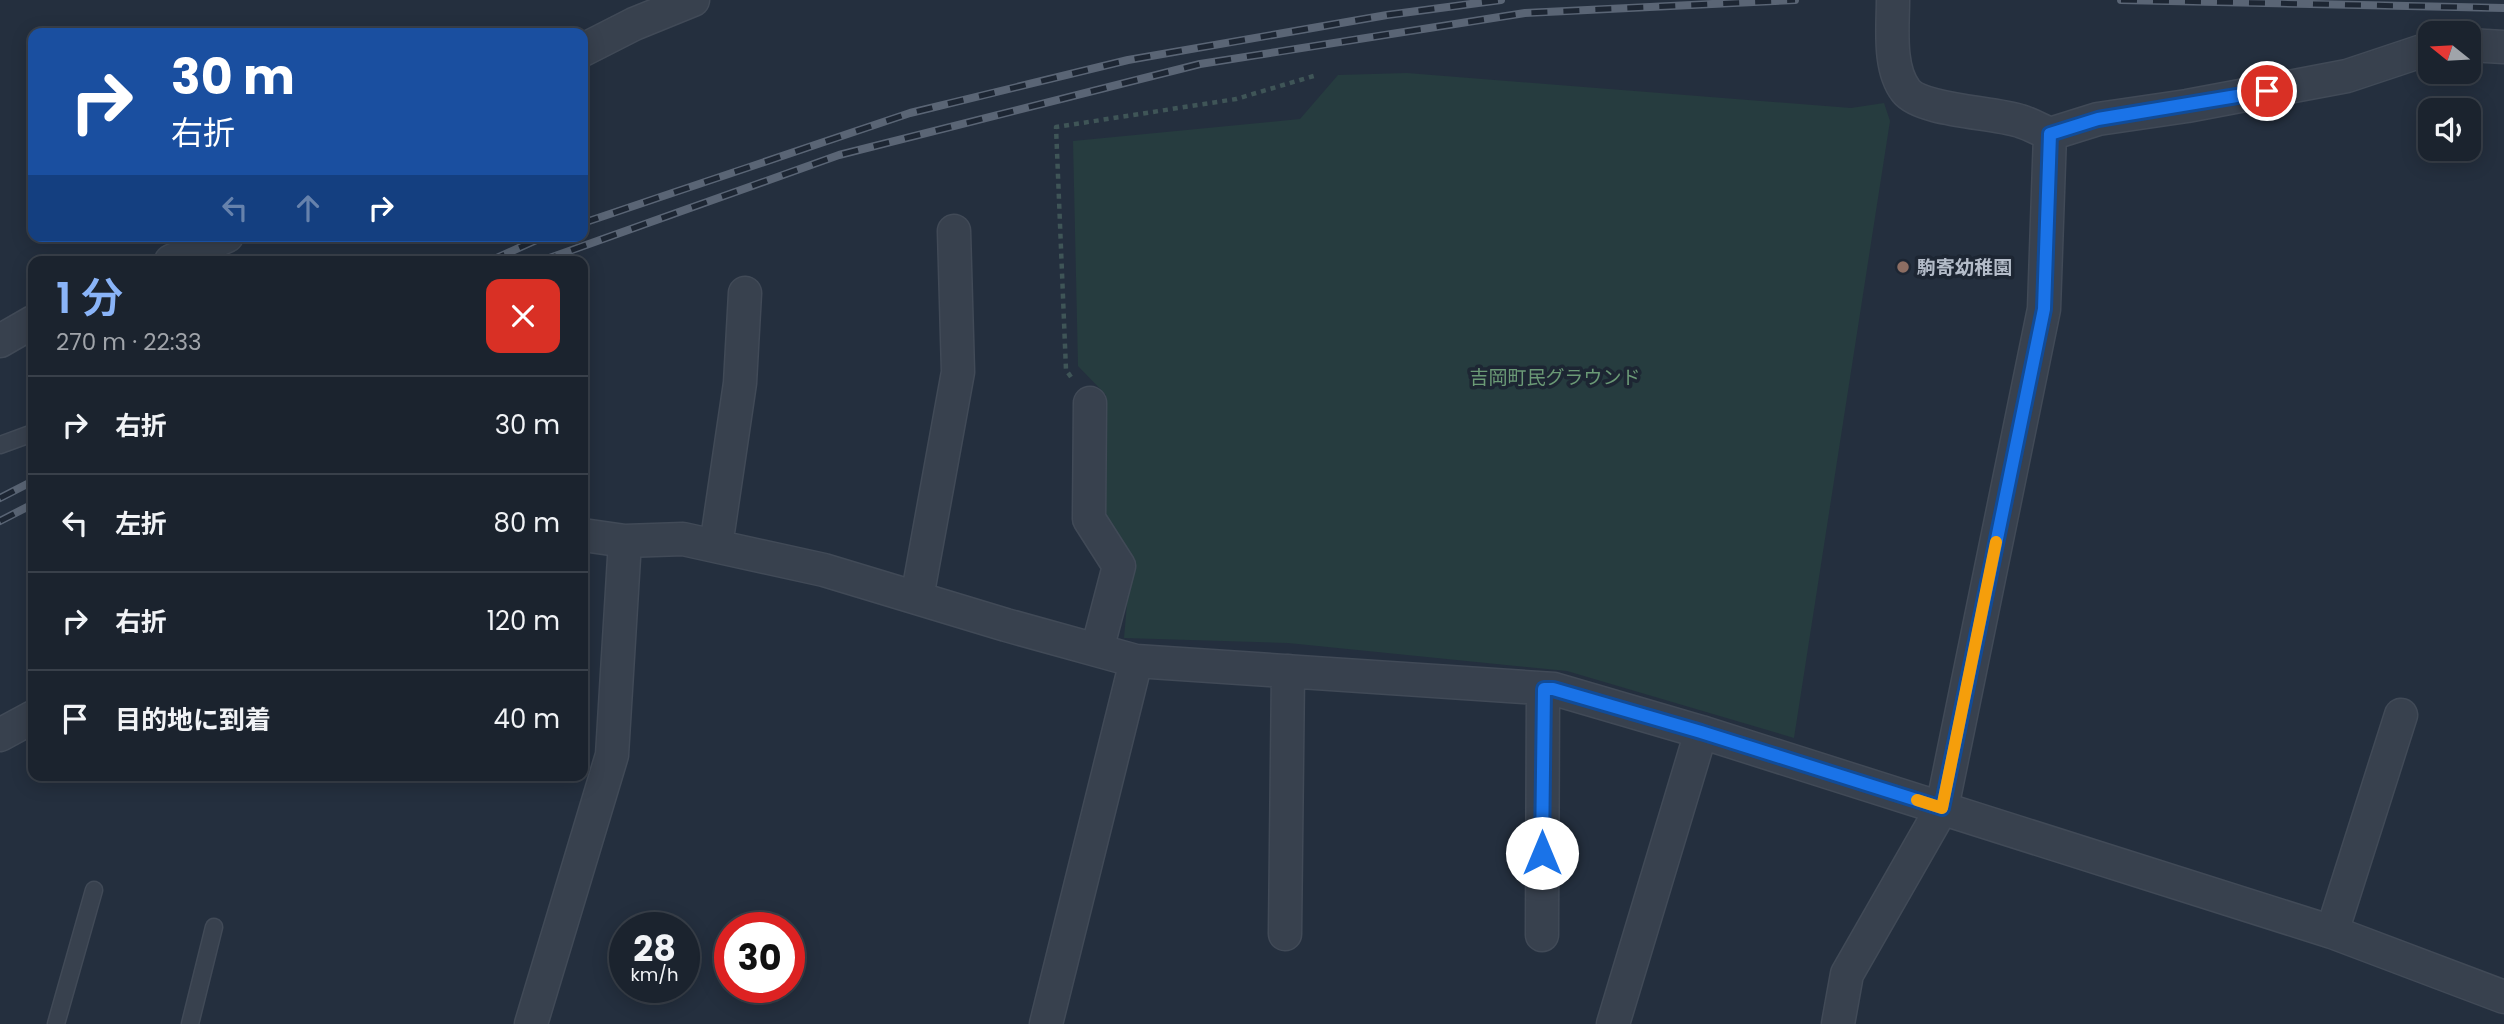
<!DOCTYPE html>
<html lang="ja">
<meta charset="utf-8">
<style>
:root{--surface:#1b232e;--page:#242b36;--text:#f1f3f6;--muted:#a0a4aa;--line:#39404a;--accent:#8ab4f8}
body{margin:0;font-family:Poppins,"Noto Sans JP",sans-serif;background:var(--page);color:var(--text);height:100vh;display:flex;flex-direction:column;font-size:26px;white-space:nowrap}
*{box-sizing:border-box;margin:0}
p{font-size:23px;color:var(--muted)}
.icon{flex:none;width:38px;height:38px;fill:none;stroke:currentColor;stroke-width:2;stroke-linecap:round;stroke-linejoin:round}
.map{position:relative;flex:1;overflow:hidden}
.panel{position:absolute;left:28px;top:256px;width:560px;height:525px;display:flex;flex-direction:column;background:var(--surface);border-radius:14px;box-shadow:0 4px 18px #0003,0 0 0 2px var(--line)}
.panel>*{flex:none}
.guide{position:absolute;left:28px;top:28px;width:560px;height:214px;border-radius:14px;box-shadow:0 4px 18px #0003,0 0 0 2px var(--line);background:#1a4fa0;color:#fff;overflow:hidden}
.needle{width:46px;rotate:288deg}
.controls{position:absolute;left:2418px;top:21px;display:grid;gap:14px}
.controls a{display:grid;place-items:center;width:63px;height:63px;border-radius:14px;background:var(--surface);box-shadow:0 4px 18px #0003,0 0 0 2px var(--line);font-size:35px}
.speed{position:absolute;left:609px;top:912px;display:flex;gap:14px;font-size:35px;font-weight:700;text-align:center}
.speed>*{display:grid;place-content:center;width:91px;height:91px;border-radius:50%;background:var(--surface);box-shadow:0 4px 18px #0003,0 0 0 2px var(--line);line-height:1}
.speed small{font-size:18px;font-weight:400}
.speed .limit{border:10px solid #d22;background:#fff;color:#111}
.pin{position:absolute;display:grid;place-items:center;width:60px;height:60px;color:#fff;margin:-30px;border:4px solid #fff;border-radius:50%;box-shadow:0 2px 7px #0007}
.me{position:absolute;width:77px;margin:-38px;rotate:0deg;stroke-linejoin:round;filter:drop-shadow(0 0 5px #0008)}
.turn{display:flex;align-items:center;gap:24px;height:147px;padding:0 28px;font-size:32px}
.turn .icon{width:91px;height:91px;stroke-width:2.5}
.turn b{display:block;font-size:49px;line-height:60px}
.lanes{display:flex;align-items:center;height:66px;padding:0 28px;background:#0003;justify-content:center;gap:35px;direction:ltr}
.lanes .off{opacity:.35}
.round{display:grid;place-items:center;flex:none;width:74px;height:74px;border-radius:14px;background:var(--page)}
.summary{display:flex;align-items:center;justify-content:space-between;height:119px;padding:0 28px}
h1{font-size:42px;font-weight:600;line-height:52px;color:var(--accent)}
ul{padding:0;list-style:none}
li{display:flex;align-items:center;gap:21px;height:98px;padding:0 28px;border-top:2px solid var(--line)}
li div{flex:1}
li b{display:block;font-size:26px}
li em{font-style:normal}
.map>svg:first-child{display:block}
.green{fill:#263c3f}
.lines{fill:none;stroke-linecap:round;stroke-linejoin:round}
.service-casing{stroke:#414a57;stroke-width:19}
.minor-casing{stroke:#414a57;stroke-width:35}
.path{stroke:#3f5557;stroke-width:4.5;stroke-dasharray:5 5;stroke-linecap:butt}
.service{stroke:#38414e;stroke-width:16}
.minor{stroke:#38414e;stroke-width:32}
.rail-casing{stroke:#5a6575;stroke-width:8}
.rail{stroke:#1d2633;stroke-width:5;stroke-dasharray:16;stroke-linecap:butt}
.route-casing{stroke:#114b97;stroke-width:18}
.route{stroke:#1a73e8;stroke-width:12}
.slow{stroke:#f59e0b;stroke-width:12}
.education-dot{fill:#8d6e63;stroke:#1d2633;stroke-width:2.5}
.labels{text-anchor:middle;stroke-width:7;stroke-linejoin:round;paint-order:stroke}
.poi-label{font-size:19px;font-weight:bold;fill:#b4bcc9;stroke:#1d2633;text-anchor:start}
.park-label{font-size:19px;fill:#6b9a76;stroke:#1d2633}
</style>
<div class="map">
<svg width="2504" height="1024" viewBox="0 0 2504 1024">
<rect width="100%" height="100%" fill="#242f3e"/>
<!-- green -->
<path class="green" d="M1407 73 1851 108 1884 103 1890 121 1794 738 1567 671 1288 643 1124 638 1131 558 1101 514 1106 395 1078 366 1073 141 1300 119 1338 75Z"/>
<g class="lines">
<defs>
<path id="service" d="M0 445 33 433
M56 1024 94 890
M190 1024 214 927"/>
<path id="minor" d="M1893 0C1893 27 1888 68 1906 91 1922 111 1993 112 2020 121 2031 124 2040 130 2050 134L2098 119 2187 106 2347 76 2431 48
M2469 45 2504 47
M583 50 634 24 693 0
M171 261 227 236
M0 341 33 322
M1090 403 1089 519 1119 566 1097 650
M583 535 625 541 683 539 824 570 1006 625 1136 661 1554 689 1701 732 2332 932 2504 997
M716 546 740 383 745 293
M917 598 958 372 954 231
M0 735 33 717
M2332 932 2401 715
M1285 934 1288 671
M1542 935 1543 689
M531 1024 612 755 625 541
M1046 1024 1136 661
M1613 1024 1701 732
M1838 1024 1847 974 1942 808 2044 309 2050 134"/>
</defs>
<!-- service casing -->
<use href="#service" class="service-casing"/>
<!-- minor casing -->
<use href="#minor" class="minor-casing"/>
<!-- path -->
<path class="path" d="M1071 377 1066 370 1056 127 1236 99 1317 75"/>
<!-- service -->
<use href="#service" class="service"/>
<!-- minor -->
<use href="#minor" class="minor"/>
<defs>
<path id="rail" d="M2121 0 2504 8
M583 223 910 113 1128 60 1387 15 1501 0
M490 261 545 236
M541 261 839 155 1200 64 1525 13 1795 0
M0 498 33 481
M0 521 33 504"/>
</defs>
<!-- rail casing -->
<use href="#rail" class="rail-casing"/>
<!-- rail -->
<use href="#rail" class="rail"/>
</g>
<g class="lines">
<defs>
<path id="route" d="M1542 853 1544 689H1553L1701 732 1942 808 2044 309 2050 134 2098 119 2267 91"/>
</defs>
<!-- route casing -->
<use href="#route" class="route-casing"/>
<!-- route -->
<use href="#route" class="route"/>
<!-- slow -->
<path class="slow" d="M1917 800 1942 808 1996 542"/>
</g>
<!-- markers -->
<circle class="education-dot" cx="1903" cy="267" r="7"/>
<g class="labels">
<!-- poi labels -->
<g class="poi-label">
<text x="1917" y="274">駒寄幼稚園</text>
</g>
<!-- park labels -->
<g class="park-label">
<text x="1555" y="384">吉岡町民グラウンド</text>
</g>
</g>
</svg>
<div class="controls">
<a><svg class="needle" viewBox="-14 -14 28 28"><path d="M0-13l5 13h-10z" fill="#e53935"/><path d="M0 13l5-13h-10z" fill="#a0a4aa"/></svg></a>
<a><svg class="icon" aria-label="sound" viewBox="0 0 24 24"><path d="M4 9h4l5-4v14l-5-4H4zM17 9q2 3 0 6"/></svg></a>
</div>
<div class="speed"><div>28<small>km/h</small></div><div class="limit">30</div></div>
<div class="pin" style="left:2267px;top:91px;background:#d93025"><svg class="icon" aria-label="arrive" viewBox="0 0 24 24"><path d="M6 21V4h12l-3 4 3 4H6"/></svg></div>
<svg class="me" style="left:1542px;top:853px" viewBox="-20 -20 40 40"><circle r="19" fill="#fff"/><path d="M0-13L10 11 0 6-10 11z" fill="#1a73e8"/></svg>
<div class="guide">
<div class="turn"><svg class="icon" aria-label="right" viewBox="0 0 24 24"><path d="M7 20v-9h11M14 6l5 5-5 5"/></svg><div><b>30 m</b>右折</div></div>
<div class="lanes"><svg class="icon off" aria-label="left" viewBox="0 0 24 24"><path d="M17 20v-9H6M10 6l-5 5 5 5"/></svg><svg class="icon off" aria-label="ahead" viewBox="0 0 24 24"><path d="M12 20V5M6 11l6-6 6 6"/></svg><svg class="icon" aria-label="right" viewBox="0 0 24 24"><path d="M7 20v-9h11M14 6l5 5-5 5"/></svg></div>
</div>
<section class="panel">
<div class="summary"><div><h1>1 分</h1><p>270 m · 22:33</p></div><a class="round" style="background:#d93025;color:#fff"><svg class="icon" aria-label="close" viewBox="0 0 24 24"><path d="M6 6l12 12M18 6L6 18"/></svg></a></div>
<ul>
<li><svg class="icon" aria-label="right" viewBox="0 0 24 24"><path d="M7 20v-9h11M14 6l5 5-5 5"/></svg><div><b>右折</b></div><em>30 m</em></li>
<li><svg class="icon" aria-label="left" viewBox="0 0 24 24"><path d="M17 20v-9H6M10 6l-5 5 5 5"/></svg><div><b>左折</b></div><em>80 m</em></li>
<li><svg class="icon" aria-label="right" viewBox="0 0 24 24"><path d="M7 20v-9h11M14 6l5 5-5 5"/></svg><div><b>右折</b></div><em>120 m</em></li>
<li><svg class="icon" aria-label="arrive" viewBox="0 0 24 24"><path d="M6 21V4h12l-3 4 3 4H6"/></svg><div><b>目的地に到着</b></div><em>40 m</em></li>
</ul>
</section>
</div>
